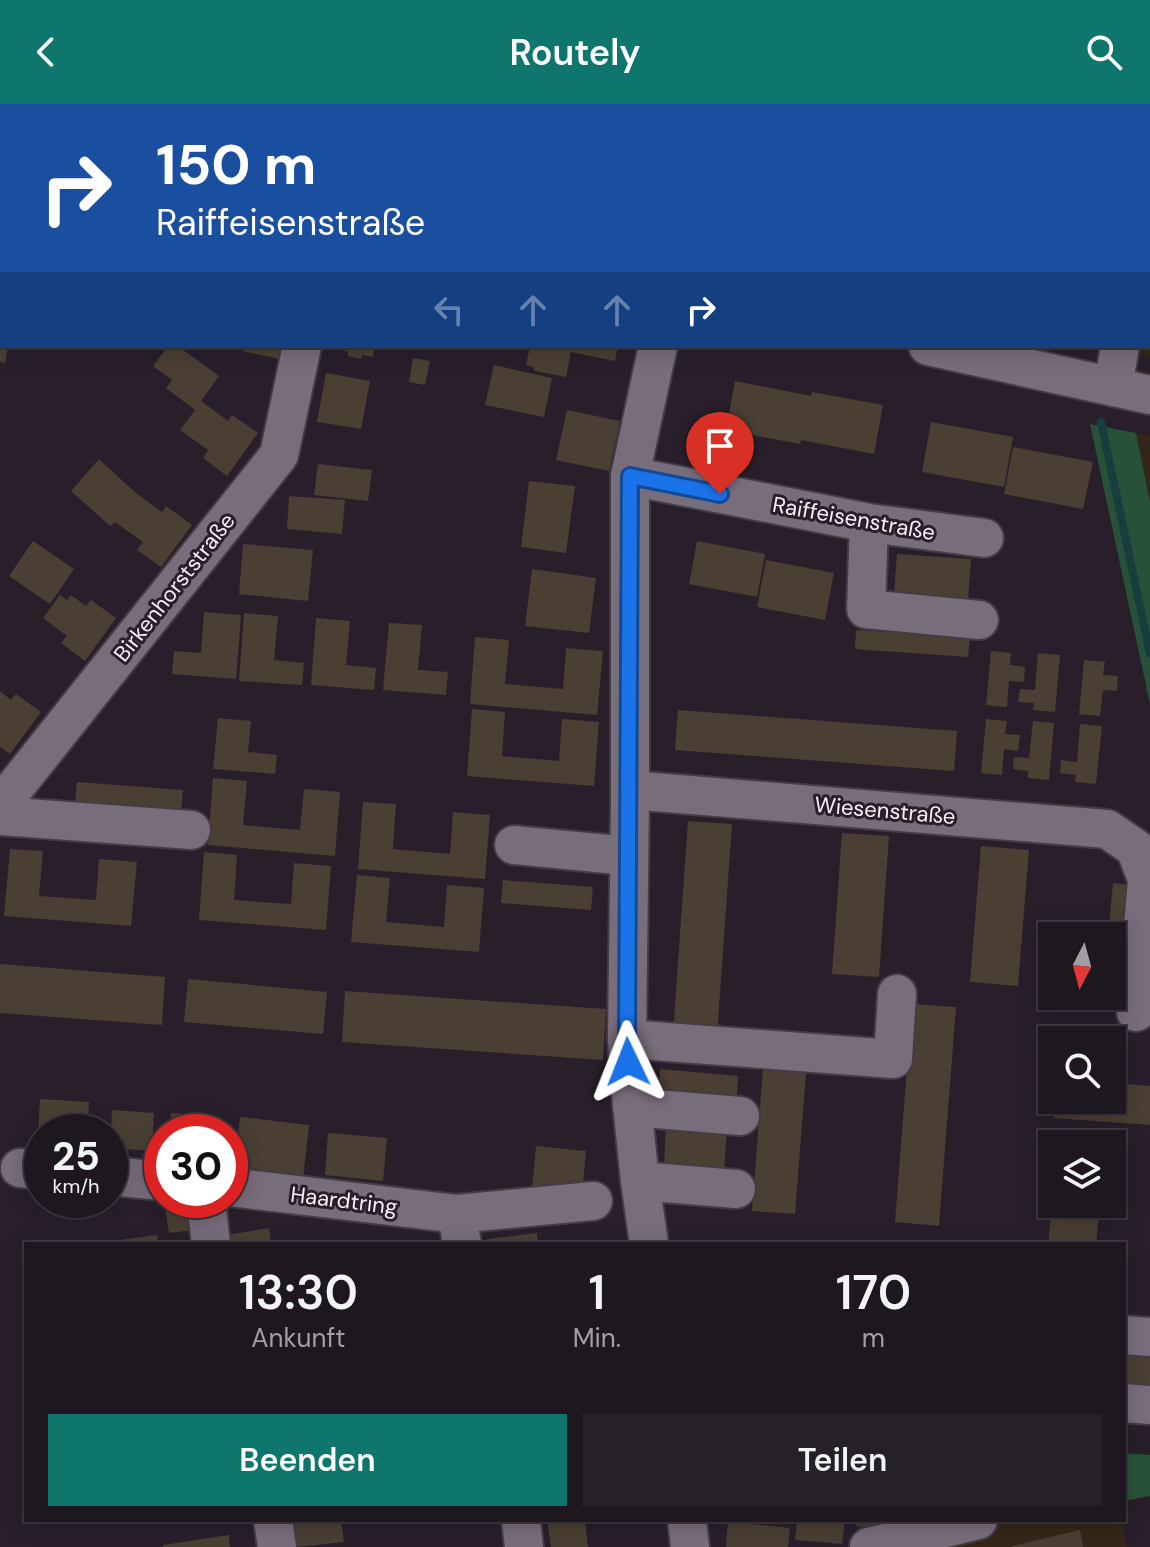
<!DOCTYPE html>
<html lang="de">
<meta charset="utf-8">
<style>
:root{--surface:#1e1720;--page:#262029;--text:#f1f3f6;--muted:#a19fa5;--line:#3c363e;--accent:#0f766e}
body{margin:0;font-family:"DM Sans",sans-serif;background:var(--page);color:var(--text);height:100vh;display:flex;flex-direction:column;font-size:30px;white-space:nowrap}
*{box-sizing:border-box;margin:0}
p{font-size:26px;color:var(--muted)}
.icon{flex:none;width:44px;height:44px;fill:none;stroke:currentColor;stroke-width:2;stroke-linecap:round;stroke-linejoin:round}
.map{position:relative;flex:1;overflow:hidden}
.panel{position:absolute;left:24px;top:1138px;width:1102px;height:280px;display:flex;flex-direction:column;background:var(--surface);border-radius:0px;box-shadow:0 4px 20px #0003,0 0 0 2px var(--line)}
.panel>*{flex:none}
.guide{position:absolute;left:0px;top:0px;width:1150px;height:244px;box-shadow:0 4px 20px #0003,0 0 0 2px var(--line);background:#1a4fa0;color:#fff;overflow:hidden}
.needle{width:52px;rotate:186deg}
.fabs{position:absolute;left:1038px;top:818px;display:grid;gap:16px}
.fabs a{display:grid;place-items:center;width:88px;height:88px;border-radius:0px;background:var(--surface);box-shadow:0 4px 20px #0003,0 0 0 2px var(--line);font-size:40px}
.speed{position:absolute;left:24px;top:1010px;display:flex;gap:16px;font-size:40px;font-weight:700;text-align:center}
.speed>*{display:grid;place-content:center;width:104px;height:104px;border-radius:50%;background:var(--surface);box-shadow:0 4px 20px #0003,0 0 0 2px var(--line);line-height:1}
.speed small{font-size:20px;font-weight:400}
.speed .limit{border:12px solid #d22;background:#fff;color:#111}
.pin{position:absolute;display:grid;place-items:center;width:68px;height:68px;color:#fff;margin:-82px -34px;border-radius:50% 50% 50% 0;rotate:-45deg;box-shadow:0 0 8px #0007}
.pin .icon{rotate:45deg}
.me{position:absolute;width:88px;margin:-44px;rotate:358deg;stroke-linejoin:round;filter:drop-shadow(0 0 6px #0008)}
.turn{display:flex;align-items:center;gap:28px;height:168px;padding:0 24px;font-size:36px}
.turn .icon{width:104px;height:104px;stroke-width:2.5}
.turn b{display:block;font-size:56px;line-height:68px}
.lanes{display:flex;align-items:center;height:76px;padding:0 24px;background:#0003;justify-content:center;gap:40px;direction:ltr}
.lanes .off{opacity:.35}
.eta{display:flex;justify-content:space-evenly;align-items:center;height:136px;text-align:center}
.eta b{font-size:48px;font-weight:600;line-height:56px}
.cta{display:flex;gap:16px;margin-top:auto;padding:16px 24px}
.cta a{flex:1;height:92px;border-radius:0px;background:var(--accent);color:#fff;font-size:32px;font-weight:600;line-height:92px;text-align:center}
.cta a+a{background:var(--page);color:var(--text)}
header{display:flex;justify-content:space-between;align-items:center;height:104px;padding:0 24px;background:var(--accent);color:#fff;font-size:36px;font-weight:600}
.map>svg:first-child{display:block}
.commercial{fill:#34271a}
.green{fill:#275239}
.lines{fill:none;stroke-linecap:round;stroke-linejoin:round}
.stream{stroke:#163e3f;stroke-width:8}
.building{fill:#4a3f33}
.minor-casing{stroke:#433c45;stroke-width:42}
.minor{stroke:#786d7b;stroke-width:38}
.route-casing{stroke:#114b97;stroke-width:20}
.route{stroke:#1a73e8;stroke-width:14}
.labels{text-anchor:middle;stroke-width:6;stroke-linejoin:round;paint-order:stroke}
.street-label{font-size:22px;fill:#f6eff7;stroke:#281f2a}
</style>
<header><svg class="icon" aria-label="back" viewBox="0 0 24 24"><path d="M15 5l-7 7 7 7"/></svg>Routely<svg class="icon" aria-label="search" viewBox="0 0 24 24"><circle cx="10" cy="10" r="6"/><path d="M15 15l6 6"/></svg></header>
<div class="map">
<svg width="1150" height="1443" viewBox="0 0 1150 1443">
<rect width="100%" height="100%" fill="#281f2a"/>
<!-- commercial -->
<path class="commercial" d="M967 0H1150V253L1102 243V242H1148V2H969Z
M1136 329 1150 332V398Z
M1013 1416H1121L1127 1443H902Z"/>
<!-- green -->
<path class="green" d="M1090 320 1136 329 1150 398V600Z
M1124 1349 1150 1351V1392L1124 1397Z"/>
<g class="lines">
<!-- stream -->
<path class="stream" d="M951 0 952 2
M1101 318 1150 550"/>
</g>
<!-- building -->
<path class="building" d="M0 242H8L5 259 0 258Z
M168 242H178L219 272 201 297 228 317 232 311 258 329 227 372 203 354 208 346 180 326 195 306 166 284 172 276 153 262Z
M243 242H282L279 255 242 247Z
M327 242H375L373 253 362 251 361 255 348 252V248Z
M530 242H618L615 257 571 248 566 273 535 267 533 263 526 261Z
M413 254 430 257 425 281 409 278Z
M494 261 552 274 544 313 485 301Z
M326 269 370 277 361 325 317 318Z
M735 277 811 292 812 288 883 301 874 350 801 336 800 340 726 326Z
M567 306 620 317 609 367 556 356Z
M931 318 1013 333 1004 383 922 368Z
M1013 343 1093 358 1083 405 1004 390Z
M99 355 136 389 162 408 166 402 192 421 161 463 137 446 143 438 115 418 110 422 71 387Z
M318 360 372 366 368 397 314 391Z
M529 377 575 382 566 449 521 443Z
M289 392 345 396 342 430 287 425Z
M33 437 74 465 50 500 9 472Z
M697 437 765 450 757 493 689 480Z
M243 440 313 446 308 497 239 490Z
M897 450 971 455 968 496 894 490Z
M766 456 834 469 825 516 757 503Z
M532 465 596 474 589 529 525 522Z
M60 491 67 496 71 491 86 502 91 496 116 514 85 557 61 539 67 532 43 514Z
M204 508 241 511 236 575 172 570 174 547 201 549Z
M244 509 278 512 274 556 304 559 302 581 239 577Z
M316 514 350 517 346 561 376 564 374 586 311 581Z
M389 519 422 521 418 566 448 568 446 591 383 586Z
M856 526 970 533 968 553 855 545Z
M475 533 509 536 505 580 563 585 566 544 603 547 597 611 470 600Z
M991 547 1011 549 1010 561 1025 563 1024 578 1009 577 1007 603 986 601Z
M1038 549 1060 551 1055 608 1033 606 1034 599 1018 598 1020 585 1035 586Z
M1084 556 1105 558 1103 571 1118 572 1117 587 1103 586 1100 612 1079 610Z
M0 587 11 596 16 590 41 608 10 650 0 643Z
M472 605 505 608 502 652 559 657 562 615 599 618 594 682 467 672Z
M678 606 957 627 954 667 675 646Z
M218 614 251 617 248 648 277 651 275 670 213 665Z
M986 615 1007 617 1005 630 1020 631 1018 647 1004 645 1002 671 981 669Z
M1033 617 1054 619 1049 676 1028 674V667L1013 665 1014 653 1029 654Z
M1080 620 1102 622 1096 680 1075 678 1076 671 1060 669 1061 656 1077 658Z
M213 674 247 677 243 721 300 726 304 685 340 688 335 752 208 741Z
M77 678 183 686 181 708 75 700Z
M363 698 396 700 393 745 450 750 453 708 490 711 485 775 358 765Z
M688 717 732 720 717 932 673 929Z
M842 729 889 732 879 873 832 870Z
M981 742 1029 746 1018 882 970 878Z
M10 745 43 747 39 792 96 796 99 755 137 758 131 822 4 812Z
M204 748 237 751 234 796 291 800 294 759 331 762 326 826 199 816Z
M357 771 390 774 386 818 444 823 447 781 484 784 479 848 351 838Z
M503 776 593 783 591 806 501 799Z
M1113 779 1137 782 1125 898 1101 895 1102 892H1112V832H1108Z
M0 860 165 873 162 921 0 909Z
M188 875 327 888 323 930 184 918Z
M345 887 606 905 603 956 342 938Z
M912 900 956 903 939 1122 895 1118Z
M660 965 738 972 737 992 658 986Z
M763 965 806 969 795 1110 752 1107Z
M1112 979 1150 982V1021L1054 1014 1056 996H1112Z
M40 995 89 998 87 1028H42V1033L38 1032Z
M112 1006 154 1009 152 1047 110 1044Z
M171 1009 221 1013 220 1028H170Z
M240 1013 309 1021 303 1075 234 1067Z
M666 1018 727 1022 724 1069 664 1065Z
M328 1029 387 1034 383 1077 325 1071Z
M536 1042 586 1047 582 1090 532 1085Z
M1052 1100H1100L1096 1140H1048Z
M189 1102 193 1126 169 1129 165 1105Z
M269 1124 271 1140H228L227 1131Z
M537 1129 538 1140H488L487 1135Z
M157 1131 158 1140H105V1138Z
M1124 1248 1150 1250V1288L1124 1286Z
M293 1416H341L344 1438 297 1443Z
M547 1416H585L588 1443H551Z
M728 1416H753L752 1420 790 1424 788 1443H726Z
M797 1416H845L842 1440 795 1436Z
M856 1416H903L902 1426 856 1422Z
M1080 1426 1083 1443H1012V1442Z
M229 1431 230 1443H163V1441Z"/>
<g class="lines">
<defs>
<path id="minor" d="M1010 0 1011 2
M269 2V0
M697 2V0
M0 50H2
M928 242 1150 291
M1113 283 1120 242
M630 372 869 419 984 434
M869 419 866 505 979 516
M630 686 1107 725 1135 744 1147 775 1136 908
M0 702 279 351 302 242
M0 712 191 726
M514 741 628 752
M627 935 893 955 897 890
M632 1003 740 1012
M20 1064 42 1066
M110 1072 162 1077
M640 1077 736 1085
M230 1083 457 1110 462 1140
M206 1096 211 1140
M457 1110 593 1097
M649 1140 640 1077 630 981 627 935 630 699V372L658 242
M1124 1231 1150 1233
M1124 1299 1150 1301
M273 1416 277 1443
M521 1416 524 1443
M687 1416 690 1443
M869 1443 978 1416"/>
</defs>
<!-- minor casing -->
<use href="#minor" class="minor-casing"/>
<!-- minor -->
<use href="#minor" class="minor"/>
</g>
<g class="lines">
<defs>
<path id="route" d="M628 958 627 935 630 372 720 390"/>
</defs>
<!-- route casing -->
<use href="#route" class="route-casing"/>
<!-- route -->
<use href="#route" class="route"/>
</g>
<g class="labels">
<!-- street labels -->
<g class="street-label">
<text transform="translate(854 414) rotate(10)" y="8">Raiffeisenstraße</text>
<text transform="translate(174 483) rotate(-52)" y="8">Birkenhorststraße</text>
<text transform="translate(885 706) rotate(5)" y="8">Wiesenstraße</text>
<text transform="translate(344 1096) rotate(7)" y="8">Haardtring</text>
</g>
</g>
</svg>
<div class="fabs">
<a><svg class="needle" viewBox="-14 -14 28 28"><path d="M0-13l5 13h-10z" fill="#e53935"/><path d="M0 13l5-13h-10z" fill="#a19fa5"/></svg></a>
<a><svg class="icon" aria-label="search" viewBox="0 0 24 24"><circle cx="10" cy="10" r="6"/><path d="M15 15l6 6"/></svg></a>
<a><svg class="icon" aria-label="layers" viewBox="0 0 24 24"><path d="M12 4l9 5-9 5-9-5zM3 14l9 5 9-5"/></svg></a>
</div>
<div class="speed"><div>25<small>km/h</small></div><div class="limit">30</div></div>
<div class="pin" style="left:720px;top:390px;background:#d93025"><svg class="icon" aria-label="arrive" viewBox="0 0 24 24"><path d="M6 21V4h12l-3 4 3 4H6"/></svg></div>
<svg class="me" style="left:628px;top:958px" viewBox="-20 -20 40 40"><path d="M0-17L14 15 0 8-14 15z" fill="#1a73e8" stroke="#fff" stroke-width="4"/></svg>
<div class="guide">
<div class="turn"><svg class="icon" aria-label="right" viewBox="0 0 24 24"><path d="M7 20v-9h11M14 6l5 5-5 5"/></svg><div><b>150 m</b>Raiffeisenstraße</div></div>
<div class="lanes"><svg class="icon off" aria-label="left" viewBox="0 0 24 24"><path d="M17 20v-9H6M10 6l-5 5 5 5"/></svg><svg class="icon off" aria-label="ahead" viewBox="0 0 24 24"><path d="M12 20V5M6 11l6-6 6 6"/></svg><svg class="icon off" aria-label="ahead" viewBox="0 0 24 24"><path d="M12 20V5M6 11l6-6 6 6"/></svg><svg class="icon" aria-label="right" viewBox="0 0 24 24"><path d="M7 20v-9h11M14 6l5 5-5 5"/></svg></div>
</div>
<section class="panel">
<div class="eta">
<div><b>13:30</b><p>Ankunft</p></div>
<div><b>1</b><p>Min.</p></div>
<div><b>170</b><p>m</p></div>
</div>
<div class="cta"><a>Beenden</a><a>Teilen</a></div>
</section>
</div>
